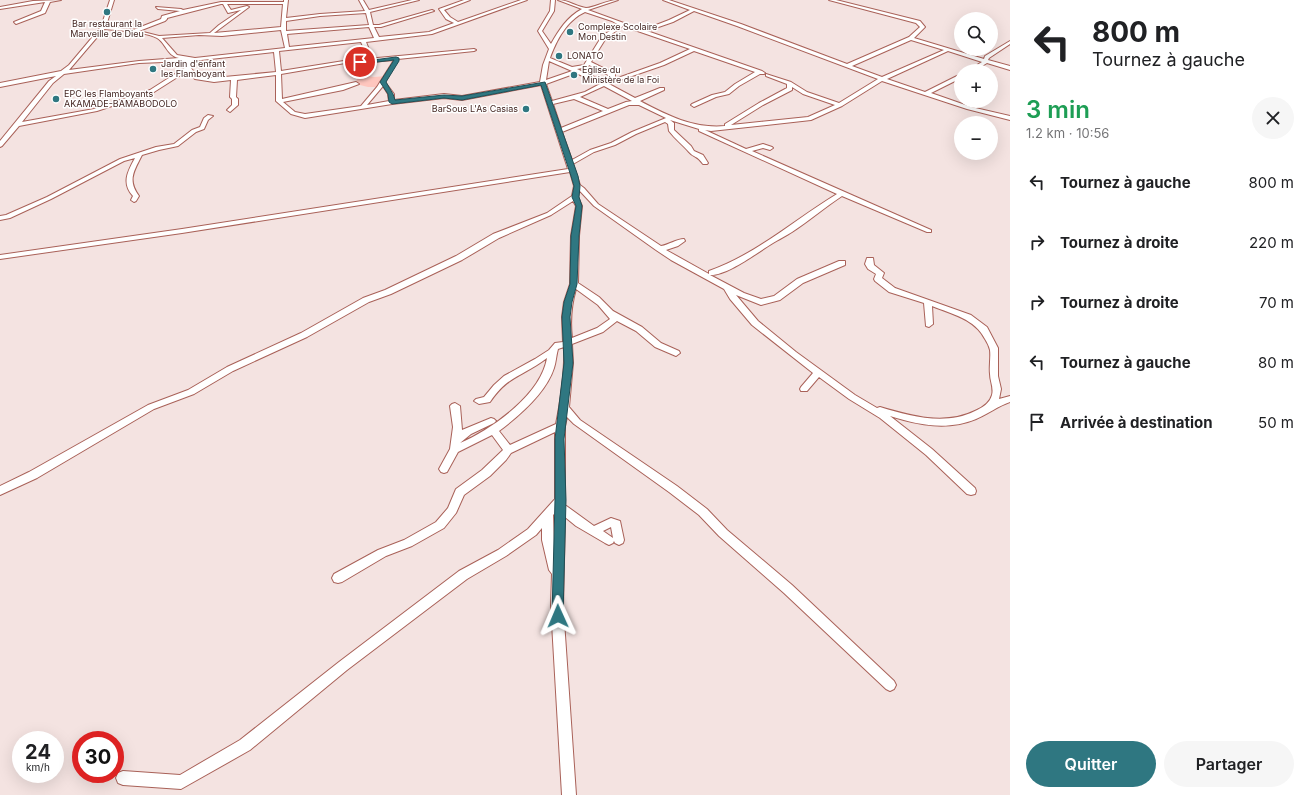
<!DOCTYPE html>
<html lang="fr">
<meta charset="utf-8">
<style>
:root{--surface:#fff;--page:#f6f6f6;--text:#202124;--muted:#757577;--accent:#2f7781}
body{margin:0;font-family:Inter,sans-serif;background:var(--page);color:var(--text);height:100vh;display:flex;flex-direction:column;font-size:15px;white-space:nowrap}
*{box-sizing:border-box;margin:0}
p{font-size:13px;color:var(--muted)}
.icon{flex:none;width:22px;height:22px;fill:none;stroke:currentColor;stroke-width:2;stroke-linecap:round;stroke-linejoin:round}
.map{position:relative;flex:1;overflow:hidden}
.panel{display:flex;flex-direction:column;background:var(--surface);width:300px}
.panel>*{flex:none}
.guide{background:#fff;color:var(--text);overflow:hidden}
.fabs{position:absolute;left:954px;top:12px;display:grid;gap:8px}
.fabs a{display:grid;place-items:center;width:44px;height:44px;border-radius:50%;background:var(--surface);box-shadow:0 4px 16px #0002;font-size:20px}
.speed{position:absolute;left:12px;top:731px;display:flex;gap:8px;font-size:20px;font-weight:700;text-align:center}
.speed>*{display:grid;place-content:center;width:52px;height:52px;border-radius:50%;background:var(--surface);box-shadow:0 4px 16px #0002;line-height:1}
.speed small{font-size:10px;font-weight:400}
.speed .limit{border:6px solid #d22;background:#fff;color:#111}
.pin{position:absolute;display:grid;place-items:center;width:34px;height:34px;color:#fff;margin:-17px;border:2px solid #fff;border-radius:50%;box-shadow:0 1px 4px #0007}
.me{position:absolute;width:44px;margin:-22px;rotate:359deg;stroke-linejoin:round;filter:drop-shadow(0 0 3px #0008)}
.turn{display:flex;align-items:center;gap:14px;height:84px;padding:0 16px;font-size:18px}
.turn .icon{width:52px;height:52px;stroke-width:2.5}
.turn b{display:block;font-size:28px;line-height:34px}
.round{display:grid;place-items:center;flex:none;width:42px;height:42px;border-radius:21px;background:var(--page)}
.head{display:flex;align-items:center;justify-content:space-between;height:68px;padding:0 16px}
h1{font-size:24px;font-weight:600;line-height:30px;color:#1e9e55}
.action{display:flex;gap:8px;margin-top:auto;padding:8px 16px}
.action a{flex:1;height:46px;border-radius:24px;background:var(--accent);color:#fff;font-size:16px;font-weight:600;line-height:46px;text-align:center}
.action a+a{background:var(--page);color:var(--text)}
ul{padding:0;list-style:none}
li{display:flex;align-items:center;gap:12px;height:60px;padding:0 16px}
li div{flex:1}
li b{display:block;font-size:15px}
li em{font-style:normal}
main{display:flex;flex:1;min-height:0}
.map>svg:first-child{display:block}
.green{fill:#fec6be}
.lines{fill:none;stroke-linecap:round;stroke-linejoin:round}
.street-casing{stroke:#a96158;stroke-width:2}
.street{fill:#fff;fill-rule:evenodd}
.route{fill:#2f7781;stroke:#1f4d54}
.poi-dot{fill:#2f7781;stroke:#fff;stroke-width:1.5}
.labels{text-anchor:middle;stroke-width:3;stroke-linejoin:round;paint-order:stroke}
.far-poi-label{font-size:9px;fill:#452723;stroke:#fff;text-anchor:start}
</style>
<main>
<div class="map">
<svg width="1010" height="795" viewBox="0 0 1010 795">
<rect width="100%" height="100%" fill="#f4e3e1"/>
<!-- green -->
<path class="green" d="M366 76 374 77 387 76 380 87H368L356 84 357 78Z"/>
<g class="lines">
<defs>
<path id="street" d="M61 0 50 2 45 13 16 24 14 22 41 11 45 2 0 9V7L33 1Z
M110 0H114L106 26 133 30 161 19 162 16 180 11 158 9 156 7 181 9 183 10 221 2H284V0H288L286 18 320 14 365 11 359 0H363L369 10 412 0H419L370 12 373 25H379L432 10 434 11 381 27H374L379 37 429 32 454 23 446 19 439 9 464 0H470L444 10 450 17 458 22 521 0H527L432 34 366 42 370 52 356 60 474 49 476 50 474 51 398 59 385 82 394 94V100L444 94 462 96 540 82 543 65 549 49 538 31 550 11 551 0H555L554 11 542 31 551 44C559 30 567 17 582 9L558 0C568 0 577 7 586 8 594 8 607 0 618 0L588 10 643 30 669 20 690 10 663 0H669L741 24 847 64 909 37 920 27 916 23 829 0H836L920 21 925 27 914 38 984 59 985 56 1010 41V44L989 58 988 60 1010 66V70L987 63 974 71H967L982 62 948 51 887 79 925 92 961 74V78L931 93 971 107 1010 116V120L967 109 882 81 842 106 811 120 711 131 705 130 746 149 763 144 772 147 773 148 770 150 763 148 752 151 931 230V232H927L842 196C825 207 809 221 792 232 786 236 779 239 773 243 758 252 727 276 710 275L744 293 761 299 774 296 797 279 839 261H845V265L803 283 780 300 761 305 736 295 758 321 796 352 855 395 877 408 880 407C910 416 945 426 975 411 982 408 990 403 992 395 994 388 990 381 990 374 989 366 991 358 990 350 989 346 987 342 985 339 975 319 952 314 932 306L933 324 929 327 926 326 924 303 889 292 875 281 874 279 876 274 868 269 865 264 867 258H873L874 265 884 273 882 278 895 288 971 315 987 327 998 348V376L1001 389 999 399 1010 396V402C998 406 988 414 976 419 947 431 919 425 890 416L932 449 975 488 976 491 975 494 971 495 967 494 926 455 880 418 849 399 819 377 807 391H801L800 389 801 387 813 373 752 325 730 299 724 289 671 260 656 250 594 206 579 190 578 197 582 206 579 236 578 283 599 297 613 311 642 327 661 343 679 351 680 353 676 356 655 347 636 331 617 321 603 332 572 344 573 363 569 407 580 420 677 486 707 509 727 530 792 585 894 681 896 685 894 689 890 691 886 689 784 593 719 536 699 515 669 492 574 424 567 417 565 426V505L594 526 611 518 620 521 624 540 623 543 619 545 615 543 614 541 613 543 609 545 605 543 576 526 565 517 563 606 576 795H562L551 606 552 574 549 570 542 540V528L536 535 506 556 467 579 347 670 250 750 181 789 123 785 118 783 116 778 118 773 123 771 180 775 240 740 339 662 459 571 498 550 528 529 555 499V432L511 453 506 460 490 476 464 495 456 513 444 528 412 546 386 556 342 582 338 583 334 582 332 578 334 574 378 550 404 540 436 522 448 508 456 489 482 470 503 450 492 435 458 452 447 472 444 473 441 472 439 469 450 449 453 427 450 406 452 404 455 403 460 406 462 430 491 418 494 419 496 421 494 423 471 434 460 443C492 429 541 395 547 358 524 376 508 375 490 402L479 404 474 401 476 399 484 397 494 385 504 376 535 359 549 350 555 343 563 342 562 317 564 302 570 284 571 236 576 206 573 201 551 215 499 238 462 260 391 294 369 302 307 337 233 371 194 394 154 409 37 478 0 495V486L29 472 148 405 188 390 227 367 301 333 363 298 385 290 456 256 493 234 547 213 572 196 574 186 570 172 182 233 0 259V255L182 229 568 169 541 85 462 100 444 98 392 104 305 118 291 114 276 101V75L237 80 236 97 238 99V105L230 112 227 110 232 105V99L230 97 231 80 214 82 195 79 187 71 154 92 97 111 19 126 2 146 0 147V141L49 81 56 76 0 87V83L61 71 69 65 101 27ZM221 4H223L228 13 241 10 219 25 210 33 159 36 139 31 165 21 167 19V18ZM227 4H283L281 27 214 33 249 7 247 6 231 10ZM694 11 737 26 878 79 839 103 807 92 791 82 766 74V76L787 84V88L759 103 725 124V126C694 129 666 115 640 101L664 90V88H660L635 98 609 84 664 65 694 51 755 72 735 84 725 92 712 95 692 104 691 105 694 107 716 97 729 94 739 86 760 74H764L765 73 762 71 647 31 673 22ZM585 12 612 21 619 25 602 36 584 65 572 67 550 58C556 41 567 20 585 12ZM366 13 369 25 286 31V21L320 16ZM623 26 690 49 660 63 615 79V74L591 62 606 38ZM369 27 374 38 289 47 287 34ZM104 29C116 30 147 32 157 38 166 43 167 56 179 58L139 61 69 70ZM281 30 285 48 195 58 177 55 162 38 199 35 222 36ZM911 40 944 50 882 77 852 66ZM361 42 365 51 350 60 281 71 279 51ZM274 52 276 72 214 78 197 76 191 68 192 61ZM394 60 377 87 361 106 305 114 295 112 283 102 343 90 359 84 356 82 282 99 281 74 351 62 360 63ZM187 61 186 67 150 90 94 109 22 122 53 83 64 74 139 63ZM549 61 572 71 546 80ZM589 65 610 76V81L605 82 577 69 588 67ZM576 73 600 84 585 92 552 101 546 84ZM383 86 388 94 389 101 367 105ZM604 86 632 101 626 102 608 109 580 97ZM792 87 803 94 835 105 808 117 731 125 763 105 792 90ZM574 99 603 111 561 128 553 104ZM629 105H639L666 118 632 132 611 143 590 150 572 160 562 132ZM670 120 699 129V131L837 194C794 220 757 254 709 271V274L666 250 678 246 685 241 684 239C676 239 669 245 661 246L598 204 584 188 580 185 573 164 594 152 615 145 636 134 665 122 668 124 669 131C675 139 683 145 689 152 694 158 697 155 703 164H707L708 163 703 155 694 151 691 146 674 130V123ZM576 289 598 305 610 319 597 328 572 338C570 321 571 306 576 289ZM564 347C565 373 561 399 556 424L510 445 499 431C519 416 546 393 554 368 556 362 556 356 558 349ZM554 514 553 544V515ZM611 527 613 538 603 531Z
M208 115 213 116 208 120 204 129 196 132 178 146 159 150 142 155C134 171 127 180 139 196L136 201 134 202 131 200 133 196C121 183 128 171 135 158L124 161 51 199 10 218 0 220V216L6 215 47 197 120 159 156 147 174 144 192 130 200 127 204 118Z"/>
</defs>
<!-- street casing -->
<use href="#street" class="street-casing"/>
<!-- street -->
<use href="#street" class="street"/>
</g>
<!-- route -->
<path class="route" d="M396 57 399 58V61L386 82 393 94 395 100 444 95 462 96 545 82 578 176 580 186 579 197 582 206 579 236 577 284 572 302 570 317 573 363 564 439 566 500 563 616 562 620 558 622 553 620 552 616 555 500V439L564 363 562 317 564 302 570 284 571 236 576 206 572 197 574 186 571 176 541 85 462 100 444 98 392 104 389 102 388 94 380 82 394 60 360 64 358 62Z"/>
<!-- markers -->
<g class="poi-dot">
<circle cx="107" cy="12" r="4"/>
<circle cx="570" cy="32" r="4"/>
<circle cx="559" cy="56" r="4"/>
<circle cx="153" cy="69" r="4"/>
<circle cx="574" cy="75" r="4"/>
<circle cx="56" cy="99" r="4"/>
<circle cx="526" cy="109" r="4"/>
</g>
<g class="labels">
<!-- far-poi labels -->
<g class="far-poi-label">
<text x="107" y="27" text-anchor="middle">Bar restaurant la<tspan x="107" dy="10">Marveille de Dieu</tspan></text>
<text x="578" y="30">Complexe Scolaire<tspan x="578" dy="10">Mon Destin</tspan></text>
<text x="567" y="59">LONATO</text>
<text x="161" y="67">Jardin d'enfant<tspan x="161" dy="10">les Flamboyant</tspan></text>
<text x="582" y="73">Eglise du<tspan x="582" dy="10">Ministère de la Foi</tspan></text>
<text x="64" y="97">EPC les Flamboyants<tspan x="64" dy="10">AKAMADE-BAMABODOLO</tspan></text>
<text x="518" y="112" text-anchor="end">BarSous L'As Casias</text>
</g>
</g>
</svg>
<div class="fabs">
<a><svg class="icon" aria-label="search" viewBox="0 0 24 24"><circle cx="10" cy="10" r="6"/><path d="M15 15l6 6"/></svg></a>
<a>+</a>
<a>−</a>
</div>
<div class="speed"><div>24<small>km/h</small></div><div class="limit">30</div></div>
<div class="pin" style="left:360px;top:62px;background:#d93025"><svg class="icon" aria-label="arrive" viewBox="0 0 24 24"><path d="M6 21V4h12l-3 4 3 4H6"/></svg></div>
<svg class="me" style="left:558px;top:616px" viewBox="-20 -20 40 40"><path d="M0-17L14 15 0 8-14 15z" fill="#2f7781" stroke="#fff" stroke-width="4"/></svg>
</div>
<section class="panel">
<div class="guide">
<div class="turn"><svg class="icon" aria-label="left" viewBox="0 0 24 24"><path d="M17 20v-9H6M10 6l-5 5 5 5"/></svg><div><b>800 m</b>Tournez à gauche</div></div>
</div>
<div class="head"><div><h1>3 min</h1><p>1.2 km · 10:56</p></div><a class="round"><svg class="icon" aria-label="close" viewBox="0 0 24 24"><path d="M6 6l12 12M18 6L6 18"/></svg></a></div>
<ul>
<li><svg class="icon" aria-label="left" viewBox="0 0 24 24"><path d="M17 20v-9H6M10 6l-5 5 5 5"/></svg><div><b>Tournez à gauche</b></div><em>800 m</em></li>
<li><svg class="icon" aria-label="right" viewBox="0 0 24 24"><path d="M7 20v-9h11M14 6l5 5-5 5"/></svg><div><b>Tournez à droite</b></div><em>220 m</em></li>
<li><svg class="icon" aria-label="right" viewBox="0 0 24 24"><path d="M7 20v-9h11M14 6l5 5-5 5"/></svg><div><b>Tournez à droite</b></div><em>70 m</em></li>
<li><svg class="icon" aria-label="left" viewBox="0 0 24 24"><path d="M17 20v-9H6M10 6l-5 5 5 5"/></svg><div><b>Tournez à gauche</b></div><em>80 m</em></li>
<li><svg class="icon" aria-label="arrive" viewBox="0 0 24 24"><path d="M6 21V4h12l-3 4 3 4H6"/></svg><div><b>Arrivée à destination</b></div><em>50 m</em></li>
</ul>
<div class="action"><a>Quitter</a><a>Partager</a></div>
</section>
</main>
